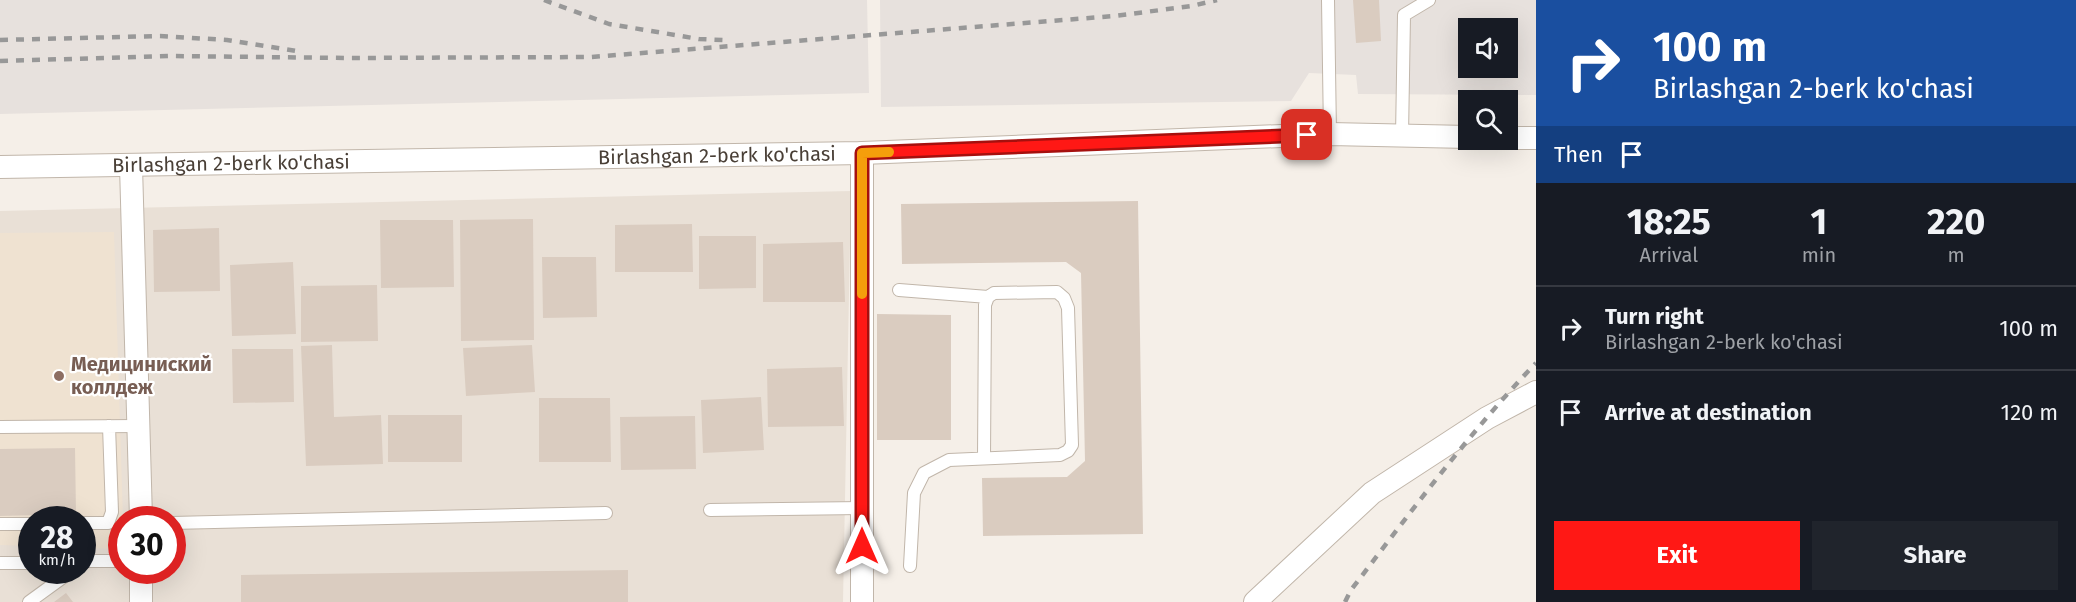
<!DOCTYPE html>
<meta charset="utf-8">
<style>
:root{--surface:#171b24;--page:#20242c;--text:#f1f3f6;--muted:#9ea1a6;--line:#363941;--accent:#ff1815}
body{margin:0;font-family:"Fira Sans",sans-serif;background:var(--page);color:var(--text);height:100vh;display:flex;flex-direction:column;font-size:22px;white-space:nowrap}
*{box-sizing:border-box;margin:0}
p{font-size:20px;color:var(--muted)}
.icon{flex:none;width:33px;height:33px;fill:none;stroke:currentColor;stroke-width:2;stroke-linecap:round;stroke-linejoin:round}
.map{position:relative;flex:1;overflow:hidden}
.side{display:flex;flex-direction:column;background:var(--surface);width:540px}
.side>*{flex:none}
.top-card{background:#1a4fa0;color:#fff;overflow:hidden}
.buttons{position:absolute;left:1458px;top:18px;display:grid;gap:12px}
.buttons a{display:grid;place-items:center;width:60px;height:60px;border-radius:0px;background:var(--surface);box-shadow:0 6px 24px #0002;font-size:30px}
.speed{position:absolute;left:18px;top:506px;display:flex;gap:12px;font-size:30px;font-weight:700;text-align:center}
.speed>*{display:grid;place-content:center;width:78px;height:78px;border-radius:50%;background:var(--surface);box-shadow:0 6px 24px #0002;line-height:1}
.speed small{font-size:15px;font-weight:400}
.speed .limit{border:9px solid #d22;background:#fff;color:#111}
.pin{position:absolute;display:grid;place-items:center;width:51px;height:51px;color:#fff;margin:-26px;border-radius:12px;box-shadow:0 3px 9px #0006}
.me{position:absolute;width:66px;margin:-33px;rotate:0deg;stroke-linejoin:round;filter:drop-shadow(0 0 4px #0008)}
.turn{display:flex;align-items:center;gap:21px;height:126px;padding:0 18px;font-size:27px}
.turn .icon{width:78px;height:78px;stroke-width:2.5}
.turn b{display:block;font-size:42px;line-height:51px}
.then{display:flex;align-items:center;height:57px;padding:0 18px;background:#0003;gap:12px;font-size:22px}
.eta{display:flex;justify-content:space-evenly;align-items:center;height:102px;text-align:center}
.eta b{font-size:36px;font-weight:700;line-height:42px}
.cta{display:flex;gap:12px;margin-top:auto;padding:12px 18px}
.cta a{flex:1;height:69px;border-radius:0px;background:var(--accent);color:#fff;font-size:24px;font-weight:700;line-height:69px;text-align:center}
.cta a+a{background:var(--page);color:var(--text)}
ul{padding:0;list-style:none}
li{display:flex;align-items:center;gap:18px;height:84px;padding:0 18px;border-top:2px solid var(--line)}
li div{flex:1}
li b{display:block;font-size:22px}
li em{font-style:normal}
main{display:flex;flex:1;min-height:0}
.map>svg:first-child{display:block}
.residential{fill:#e9e0d6;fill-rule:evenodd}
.industrial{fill:#e7e1dd;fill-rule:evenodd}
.education{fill:#efe2d1}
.building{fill:#daccc0}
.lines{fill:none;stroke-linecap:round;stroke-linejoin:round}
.lane-casing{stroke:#c1b6aa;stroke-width:14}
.street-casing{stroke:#c1b6aa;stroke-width:24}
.lane{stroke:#fff;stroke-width:12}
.street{stroke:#fff;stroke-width:22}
.rail{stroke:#989898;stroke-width:4.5;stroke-dasharray:8 8;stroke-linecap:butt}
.route-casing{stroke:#a6100e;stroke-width:15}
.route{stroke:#ff1815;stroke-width:10}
.slow{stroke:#f59e0b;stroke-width:10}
.education-dot{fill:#8d6e63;stroke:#fff;stroke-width:2}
.labels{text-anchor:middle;stroke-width:4.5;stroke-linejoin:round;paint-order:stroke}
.street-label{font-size:20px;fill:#493f36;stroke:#fff}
.education-label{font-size:20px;font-weight:bold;fill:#785e54;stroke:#fff;text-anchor:start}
</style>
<main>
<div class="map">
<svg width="1536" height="602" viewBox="0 0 1536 602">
<rect width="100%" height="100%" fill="#f5efe8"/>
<!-- residential -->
<path class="residential" d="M851 191 843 602H0V211ZM32 519H82V570H32ZM122 519H172V570H122Z"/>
<!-- industrial -->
<path class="industrial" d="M0 0H867L869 93 0 114Z
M880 0H1536V95L1358 94 1356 75 1309 73 1291 101 881 107ZM1468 28H1508V68H1468Z"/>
<!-- education -->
<path class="education" d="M114 232 123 519H122L121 549 83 548 82 519H32L31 546 0 545V233Z"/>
<!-- building -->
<path class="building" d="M1353 0H1379L1381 41 1356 43Z
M1138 201 1143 534 983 536 982 478 1067 477 1085 461 1081 273 1066 262 902 264 901 204Z
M533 219 534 340 461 341 460 220Z
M380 220H453L454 287 381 288Z
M692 224 693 272H615V225Z
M219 228 220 291 154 292 153 230Z
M699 236H756V288L699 289Z
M843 242 845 302H763V244Z
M542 257H596L597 317 543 318Z
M293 262 296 334 232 336 230 265Z
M377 285 378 341 301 342V286Z
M877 314 951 315V440H877Z
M332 345 334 417 381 415 383 464 306 466 301 346Z
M532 345 535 392 466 396 463 348Z
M232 349H293L294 402 233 403Z
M842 367 844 426 768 427 767 369Z
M761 397 764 450 703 453 701 400Z
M539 398H610L611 462H539Z
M388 415H462V462H388Z
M695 416 696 469 621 470 620 417Z
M75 448 76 514 0 516V449Z
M628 570V602H241V575Z
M66 593 73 602H54Z"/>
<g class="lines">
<defs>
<path id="lane" d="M1328 0 1330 134
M1402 136 1404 15 1429 0
M899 290 988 297
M0 427 138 426
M710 510 862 508
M82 523H108L112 512 109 426
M172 523 606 513
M0 524H32
M0 563H32
M82 564 85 561H122
M910 566 914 493 924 473 949 460 1060 455 1068 451 1072 445 1068 308 1064 298 1057 292 994 293 988 297 985 305 984 458
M29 602 73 570"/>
<g id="street">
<path d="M1508 138H1536"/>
<path d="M862 153V602"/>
<path d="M131 166 141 519"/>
<path id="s1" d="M0 167 862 153 1330 134 1468 137"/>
<path d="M141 570V602"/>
<path d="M1255 602 1372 493 1487 418 1536 392"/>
</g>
</defs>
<!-- lane casing -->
<use href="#lane" class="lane-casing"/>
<!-- street casing -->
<use href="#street" class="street-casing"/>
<!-- lane -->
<use href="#lane" class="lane"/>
<!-- street -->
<use href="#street" class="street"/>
<!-- rail -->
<path class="rail" d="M544 0 609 24 699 39 723 40
M0 40 160 36 227 40 297 51
M0 61 172 56 347 58 591 57 1114 16 1192 6 1217 0
M1345 602 1351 590C1410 513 1469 433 1536 363"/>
</g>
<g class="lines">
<defs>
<path id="route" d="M862 546V153L1307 135"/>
</defs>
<!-- route casing -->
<use href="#route" class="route-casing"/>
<!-- route -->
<use href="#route" class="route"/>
<!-- slow -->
<path class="slow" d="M862 294V153L889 152"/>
</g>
<!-- markers -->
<circle class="education-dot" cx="59" cy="376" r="6"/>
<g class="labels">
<!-- street labels -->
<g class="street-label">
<text dy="7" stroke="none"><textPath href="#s1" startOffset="717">Birlashgan 2-berk ko'chasi</textPath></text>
<text dy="7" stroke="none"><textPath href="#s1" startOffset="231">Birlashgan 2-berk ko'chasi</textPath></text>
</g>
<!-- education labels -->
<g class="education-label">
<text x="71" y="371">Медициниский<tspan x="71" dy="23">коллдеж</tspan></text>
</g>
</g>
</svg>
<div class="buttons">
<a><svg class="icon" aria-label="sound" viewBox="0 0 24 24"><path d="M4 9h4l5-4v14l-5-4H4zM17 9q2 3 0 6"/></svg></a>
<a><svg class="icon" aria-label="search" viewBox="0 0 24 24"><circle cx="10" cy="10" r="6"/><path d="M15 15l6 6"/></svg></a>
</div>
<div class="speed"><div>28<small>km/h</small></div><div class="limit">30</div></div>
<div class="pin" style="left:1307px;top:135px;background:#d93025"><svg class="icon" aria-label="arrive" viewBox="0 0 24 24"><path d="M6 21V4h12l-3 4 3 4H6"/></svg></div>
<svg class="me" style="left:862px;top:546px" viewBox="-20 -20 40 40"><path d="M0-17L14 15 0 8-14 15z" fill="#ff1815" stroke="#fff" stroke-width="4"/></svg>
</div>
<section class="side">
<div class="top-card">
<div class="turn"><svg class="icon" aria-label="right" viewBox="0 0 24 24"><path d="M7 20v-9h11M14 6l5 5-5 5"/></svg><div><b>100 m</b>Birlashgan 2-berk ko'chasi</div></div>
<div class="then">Then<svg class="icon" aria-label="arrive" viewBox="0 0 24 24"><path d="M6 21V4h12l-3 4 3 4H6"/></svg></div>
</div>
<div class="eta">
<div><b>18:25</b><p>Arrival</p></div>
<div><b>1</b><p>min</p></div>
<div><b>220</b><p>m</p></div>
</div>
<ul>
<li><svg class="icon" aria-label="right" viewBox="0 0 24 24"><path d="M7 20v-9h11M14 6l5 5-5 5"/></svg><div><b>Turn right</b><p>Birlashgan 2-berk ko'chasi</p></div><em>100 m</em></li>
<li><svg class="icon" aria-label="arrive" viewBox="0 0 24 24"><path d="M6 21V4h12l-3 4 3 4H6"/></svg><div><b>Arrive at destination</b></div><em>120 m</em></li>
</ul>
<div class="cta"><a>Exit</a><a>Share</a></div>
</section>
</main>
